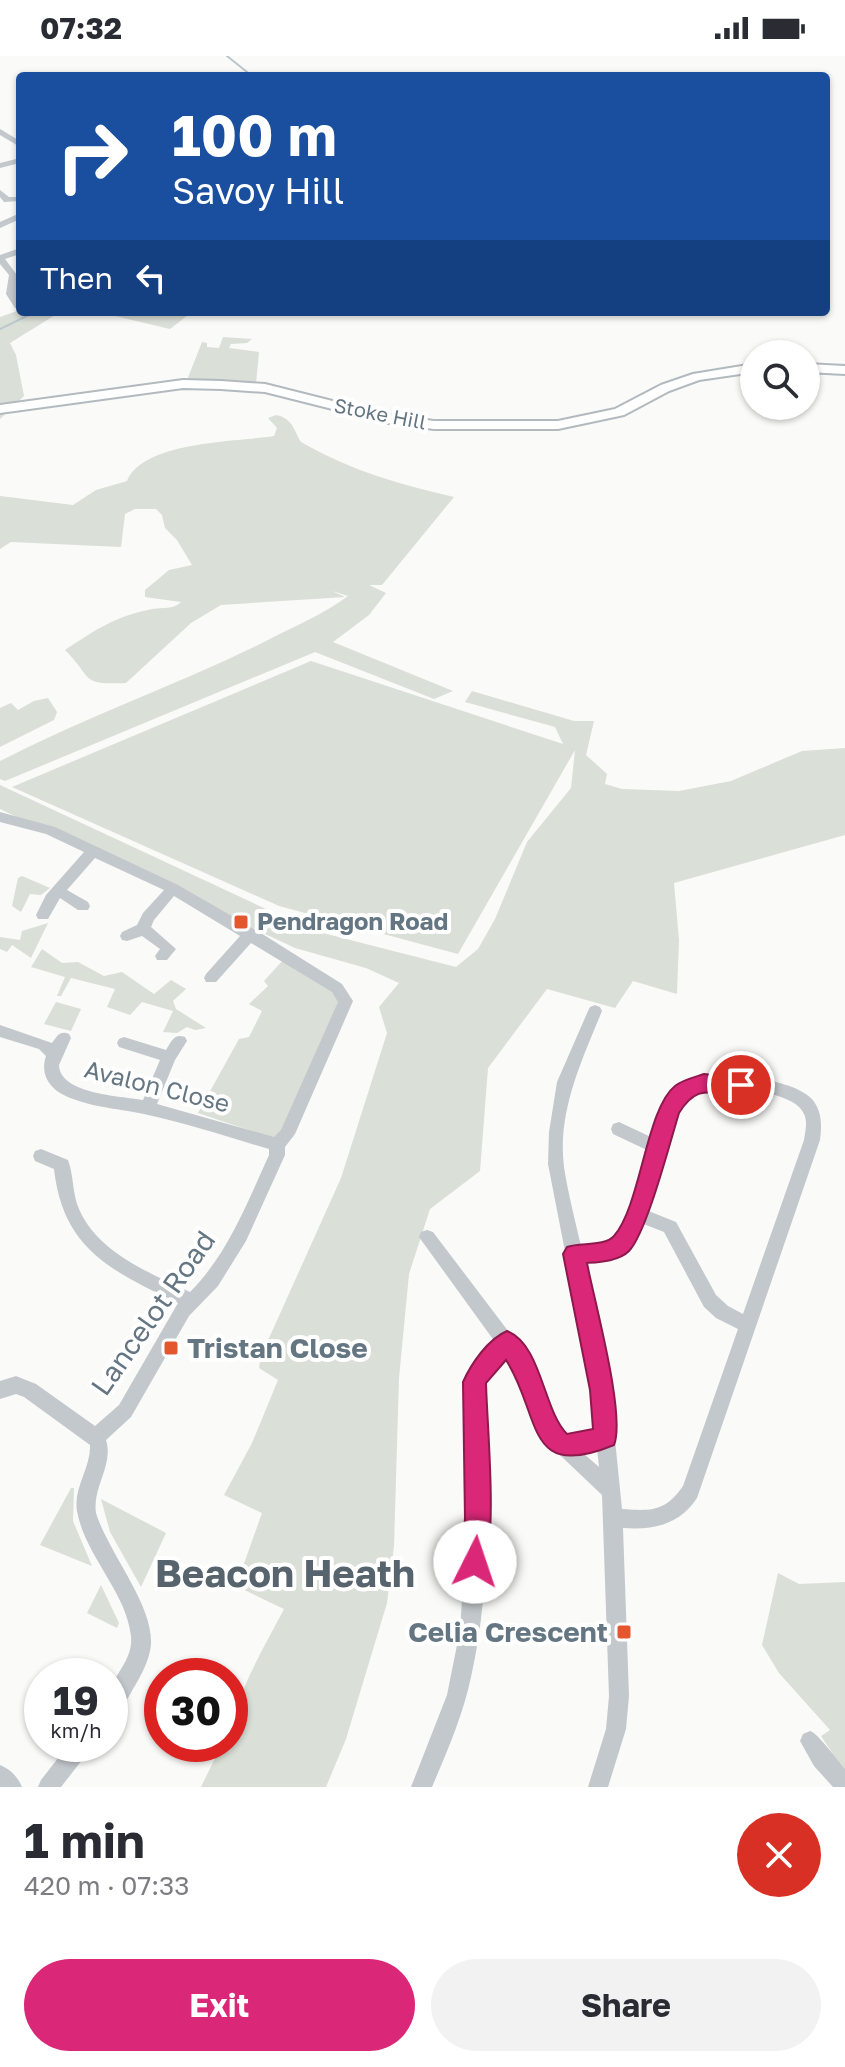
<!DOCTYPE html>
<meta charset="utf-8">
<style>
:root{--surface:#fff;--page:#f2f2f3;--text:#2b2b33;--muted:#7c7c81;--accent:#db2777}
body{margin:0;font-family:"Golos Text",sans-serif;background:var(--page);color:var(--text);height:100vh;display:flex;flex-direction:column;font-size:30px;white-space:nowrap}
*{box-sizing:border-box;margin:0}
p{font-size:26px;color:var(--muted)}
.icon{flex:none;width:44px;height:44px;fill:none;stroke:currentColor;stroke-width:2;stroke-linecap:round;stroke-linejoin:round}
.map{position:relative;height:1731px;overflow:hidden}
.sheet{display:flex;flex-direction:column;background:var(--surface);flex:1}
.sheet>*{flex:none}
.guide{position:absolute;left:16px;top:16px;width:814px;height:244px;border-radius:8px;box-shadow:0 2px 6px #0004;background:#1a4fa0;color:#fff;overflow:hidden}
.tools{position:absolute;left:740px;top:284px;display:grid;gap:16px}
.tools a{display:grid;place-items:center;width:80px;height:80px;border-radius:50%;background:var(--surface);box-shadow:0 2px 6px #0004;font-size:40px}
.speed{position:absolute;left:24px;top:1602px;display:flex;gap:16px;font-size:40px;font-weight:700;text-align:center}
.speed>*{display:grid;place-content:center;width:104px;height:104px;border-radius:50%;background:var(--surface);box-shadow:0 2px 6px #0004;line-height:1}
.speed small{font-size:20px;font-weight:400}
.speed .limit{border:12px solid #d22;background:#fff;color:#111}
.pin{position:absolute;display:grid;place-items:center;width:68px;height:68px;color:#fff;margin:-34px;border:4px solid #fff;border-radius:50%;box-shadow:0 2px 8px #0007}
.me{position:absolute;width:88px;margin:-44px;rotate:4deg;stroke-linejoin:round;filter:drop-shadow(0 0 6px #0008)}
.turn{display:flex;align-items:center;gap:28px;height:168px;padding:0 24px;font-size:36px}
.turn .icon{width:104px;height:104px;stroke-width:2.5}
.turn b{display:block;font-size:56px;line-height:68px}
.then{display:flex;align-items:center;height:76px;padding:0 24px;background:#0003;gap:16px;font-size:30px}
.round{display:grid;place-items:center;flex:none;width:84px;height:84px;border-radius:42px;background:var(--page)}
.summary{display:flex;align-items:center;justify-content:space-between;height:136px;padding:0 24px}
h1{font-size:48px;font-weight:700;line-height:60px}
.action{display:flex;gap:16px;margin-top:auto;padding:16px 24px}
.action a{flex:1;height:92px;border-radius:48px;background:var(--accent);color:#fff;font-size:32px;font-weight:700;line-height:92px;text-align:center}
.action a+a{background:var(--page);color:var(--text)}
.status{display:flex;justify-content:space-between;align-items:center;height:56px;padding:0 40px;background:var(--surface);direction:ltr}
.status svg{height:22px;fill:currentColor}
.map>svg:first-child{display:block}
.green{fill:#dadfd7}
.lines{fill:none;stroke-linecap:round;stroke-linejoin:round}
.stream{stroke:#bbc7cb;stroke-width:2}
.secondary-casing{stroke:#b3babf;stroke-width:4}
.street{fill:#c3c8cc;fill-rule:evenodd}
.secondary{fill:#fff;fill-rule:evenodd}
.route{fill:#db2777;stroke:#8e194d;stroke-width:2}
.poi-dot{fill:#e4572e;stroke:#fff;stroke-width:3}
.labels{text-anchor:middle;stroke-width:8;stroke-linejoin:round;paint-order:stroke}
.far-street-label{font-size:20px;fill:#657683;stroke:#fff}
.poi-label{font-size:24px;font-weight:bold;fill:#657683;stroke:#fff;text-anchor:start}
.street-label{font-size:24px;fill:#657683;stroke:#fff}
.near-street-label{font-size:28px;fill:#657683;stroke:#fff}
.near-poi-label{font-size:28px;font-weight:bold;fill:#657683;stroke:#fff;text-anchor:start}
.near-district-label{font-size:38px;font-weight:bold;fill:#57646e;stroke:#fff}
</style>
<div class="status"><b>07:32</b><svg viewBox="0 0 49 12"><path d="M0 12V9h3v3zM5 12V6h3v6zM10 12V3h3v9zM15 12V0h3v12zM26 1h20v11H26zM47 4h2v5h-2z"/></svg></div>
<div class="map">
<svg width="845" height="1731" viewBox="0 0 845 1731">
<rect width="100%" height="100%" fill="#fafaf8"/>
<!-- green -->
<path class="green" d="M20 254 60 256 10 287 16 299 24 340 0 363V261Z
M98 256H192L170 273Z
M223 281 252 283 247 287 231 288 229 292 259 296 256 328 187 324 202 286 207 287V291L219 292Z
M276 359C293 362 294 375 301 386 352 415 398 428 454 441L382 529H369L386 537 369 559 333 586 453 635 434 643 315 596 5 725 0 723V705C87 660 180 628 268 584 295 570 324 558 348 540L332 535 345 541 221 549 191 567 126 627C79 629 94 623 65 594 95 574 116 560 152 553 163 551 173 554 181 546L145 541V534L169 514 192 509 177 484 165 472 162 459 156 453H135L125 458 121 491 11 486 0 493V440L73 449 96 434 127 425C143 385 236 386 274 380L277 372 268 362Z
M311 605 563 688 555 671 465 646 472 635 574 665H594L586 699 607 718 605 728 622 733 679 735 731 725 802 695 845 692V779L674 827 679 884 677 938 633 925 615 952 547 933 488 1012 480 1115 430 1153 409 1218 399 1322 394 1490 387 1547 346 1683 326 1731H201L222 1688H230C230 1647 265 1590 284 1553L236 1530 262 1457 224 1439 252 1387 278 1324 259 1312 261 1300 341 1122 387 977 379 951 399 927 366 912 295 892 0 753V729L311 874 456 911 478 893 495 863 527 786 571 732 575 694 458 898 279 850 12 731Z
M48 642 57 656 54 664 0 691V652L11 647 18 654 34 645Z
M22 820 50 832 41 839 30 838 21 856 12 850 18 822Z
M48 867 31 902 12 889 7 896 0 893V881L20 884 22 875Z
M42 893 62 907 78 906 104 920 122 916 154 938 171 924 186 933 173 945 176 953 206 972 195 974 187 971 177 977 163 976 173 955 142 946 130 959 107 951 115 933 71 922 61 940H57L65 921 31 911Z
M284 903 343 942 278 1084 198 1057 239 983 249 981 262 955 249 948 268 930 264 925Z
M56 946 81 953 71 975 44 968Z
M71 1432H74L73 1465 92 1510 40 1489Z
M101 1443 166 1477 141 1531 110 1476Z
M778 1517 799 1528 845 1526V1716L821 1680 830 1674 779 1617 762 1589Z
M101 1529 119 1567 117 1572 87 1557Z"/>
<g class="lines">
<!-- stream -->
<path class="stream" d="M227 0 252 20
M0 273 35 256"/>
<defs>
<path id="secondary" d="M754 308V316L699 324 669 335 624 359 558 373H434L388 367 265 336 221 333 183 332 0 357V349L183 324 221 325 265 328 388 359 434 365H558L615 353 661 329 693 318Z
M806 308 845 310V318L806 316Z"/>
</defs>
<!-- secondary casing -->
<use href="#secondary" class="secondary-casing"/>
<!-- street -->
<path class="street" d="M0 73 20 85V91L0 79Z
M20 102V107L0 112V107Z
M0 134 9 141H20V145L4 146 0 141Z
M20 157V163L0 172V166Z
M20 192V198L5 203 17 219 16 238 20 246V252H15L6 238 9 219 0 208V199Z
M0 756 55 771 178 829 256 874 342 928 353 945 295 1078 285 1091V1099L246 1185 218 1230 189 1260 131 1361 106 1384C114 1409 92 1431 96 1457 108 1496 153 1548 151 1588 150 1603 141 1620 133 1633 127 1644 121 1656 110 1661 110 1652 108 1639 111 1631 119 1613 133 1601 131 1580 126 1535 85 1500 77 1455 73 1432 91 1412 90 1389L24 1341 16 1338 0 1343V1325L16 1320 36 1328 95 1370 119 1349 178 1247C112 1215 63 1194 54 1113L35 1105 33 1100 35 1095 41 1093 68 1104C74 1120 72 1137 79 1153 98 1197 150 1217 190 1236 228 1198 247 1147 269 1099V1093C228 1081 186 1067 144 1058 116 1052 85 1051 60 1037 46 1028 41 1015 46 1000L39 993 0 981V969L52 987C57 980 60 974 69 978L71 982 59 1009C60 1038 120 1040 143 1044L160 1004 119 991 117 987 119 983 124 981 166 994C171 986 174 977 185 981L187 985 175 1004 157 1048 274 1081 281 1074 338 946 332 936 251 887 216 926H206L204 922 206 918 240 880 174 840 154 864 151 871 176 893 167 904H157L155 900 160 893 142 880 127 885 122 884 120 880 122 876 137 869 143 857 164 834 95 802 67 834 88 846 90 850 88 854H78L60 842 48 863H38L36 859 46 839 84 796 46 778 0 766Z
M595 949 600 951 602 955C582 1004 557 1056 564 1111 568 1137 575 1164 581 1190 590 1190 605 1191 613 1185 629 1172 643 1116 649 1095L613 1078 611 1073 613 1068 619 1066 653 1082C659 1065 663 1044 676 1032 699 1010 791 1020 812 1043 822 1055 822 1069 820 1084L697 1442C679 1469 654 1474 623 1472L629 1640 626 1673 608 1731H588L606 1673 609 1640 602 1439 542 1382 530 1341 515 1312 506 1299 491 1314 484 1327C486 1424 493 1526 471 1621 463 1659 447 1696 432 1731H411L447 1639 460 1574 467 1468 466 1326 479 1302 495 1286 419 1181 421 1176 427 1174 433 1176 527 1300 547 1339 556 1371 567 1381H575L596 1375 592 1334 548 1108 549 1076 557 1026 588 955 590 951ZM700 1033C724 1031 794 1033 804 1058 808 1066 805 1076 804 1084L743 1258 728 1250 716 1239 676 1166 646 1154 677 1055 688 1040ZM641 1167 664 1176 704 1251 716 1262 738 1273 683 1430C665 1456 651 1455 622 1453L610 1334 584 1205C618 1204 627 1198 641 1167ZM597 1392 599 1411 583 1397Z
M810 1675C819 1678 836 1703 845 1713V1731H833L814 1710 800 1685 803 1678Z
M69 1688H92L89 1695 61 1731H38L41 1724Z
M0 1709C10 1713 18 1721 22 1731H0Z"/>
<!-- secondary -->
<use href="#secondary" class="secondary"/>
</g>
<!-- route -->
<path class="route" d="M704 1018 748 1023 751 1029 748 1034C718 1045 701 1021 679 1057 670 1086 647 1176 629 1195 619 1205 600 1206 587 1207 594 1244 626 1359 614 1389 524 1426 542 1360 506 1304L486 1327C487 1370 498 1480 483 1515L475 1518 466 1515 462 1506 465 1462 463 1326C471 1308 488 1283 507 1275 542 1289 543 1354 567 1378L593 1373 590 1334 563 1198 567 1191C580 1186 604 1191 614 1180 641 1149 646 1053 675 1030 682 1024 695 1021 704 1018Z"/>
<!-- markers -->
<g class="poi-dot">
<rect x="233" y="858" width="16" height="16" rx="4"/>
<rect x="163" y="1284" width="16" height="16" rx="4"/>
<rect x="616" y="1568" width="16" height="16" rx="4"/>
</g>
<g class="labels">
<!-- far-street labels -->
<g class="far-street-label">
<text transform="translate(380 358) rotate(11)" y="7">Stoke Hill</text>
</g>
<!-- poi labels -->
<g class="poi-label">
<text x="257" y="874">Pendragon Road</text>
</g>
<!-- street labels -->
<g class="street-label">
<text transform="translate(157 1031) rotate(14)" y="8">Avalon Close</text>
</g>
<!-- near-street labels -->
<g class="near-street-label">
<text transform="translate(153 1257) rotate(-55)" y="10">Lancelot Road</text>
</g>
<!-- near-poi labels -->
<g class="near-poi-label">
<text x="187" y="1302">Tristan Close</text>
<text x="608" y="1586" text-anchor="end">Celia Crescent</text>
</g>
<!-- near-district labels -->
<g class="near-district-label">
<text x="285" y="1531">Beacon Heath</text>
</g>
</g>
</svg>
<div class="tools">
<a><svg class="icon" aria-label="search" viewBox="0 0 24 24"><circle cx="10" cy="10" r="6"/><path d="M15 15l6 6"/></svg></a>
</div>
<div class="speed"><div>19<small>km/h</small></div><div class="limit">30</div></div>
<div class="pin" style="left:741px;top:1029px;background:#d93025"><svg class="icon" aria-label="arrive" viewBox="0 0 24 24"><path d="M6 21V4h12l-3 4 3 4H6"/></svg></div>
<svg class="me" style="left:475px;top:1506px" viewBox="-20 -20 40 40"><circle r="19" fill="#fff"/><path d="M0-13L10 11 0 6-10 11z" fill="#db2777"/></svg>
<div class="guide">
<div class="turn"><svg class="icon" aria-label="right" viewBox="0 0 24 24"><path d="M7 20v-9h11M14 6l5 5-5 5"/></svg><div><b>100 m</b>Savoy Hill</div></div>
<div class="then">Then<svg class="icon" aria-label="left" viewBox="0 0 24 24"><path d="M17 20v-9H6M10 6l-5 5 5 5"/></svg></div>
</div>
</div>
<section class="sheet">
<div class="summary"><div><h1>1 min</h1><p>420 m · 07:33</p></div><a class="round" style="background:#d93025;color:#fff"><svg class="icon" aria-label="close" viewBox="0 0 24 24"><path d="M6 6l12 12M18 6L6 18"/></svg></a></div>
<div class="action"><a>Exit</a><a>Share</a></div>
</section>
